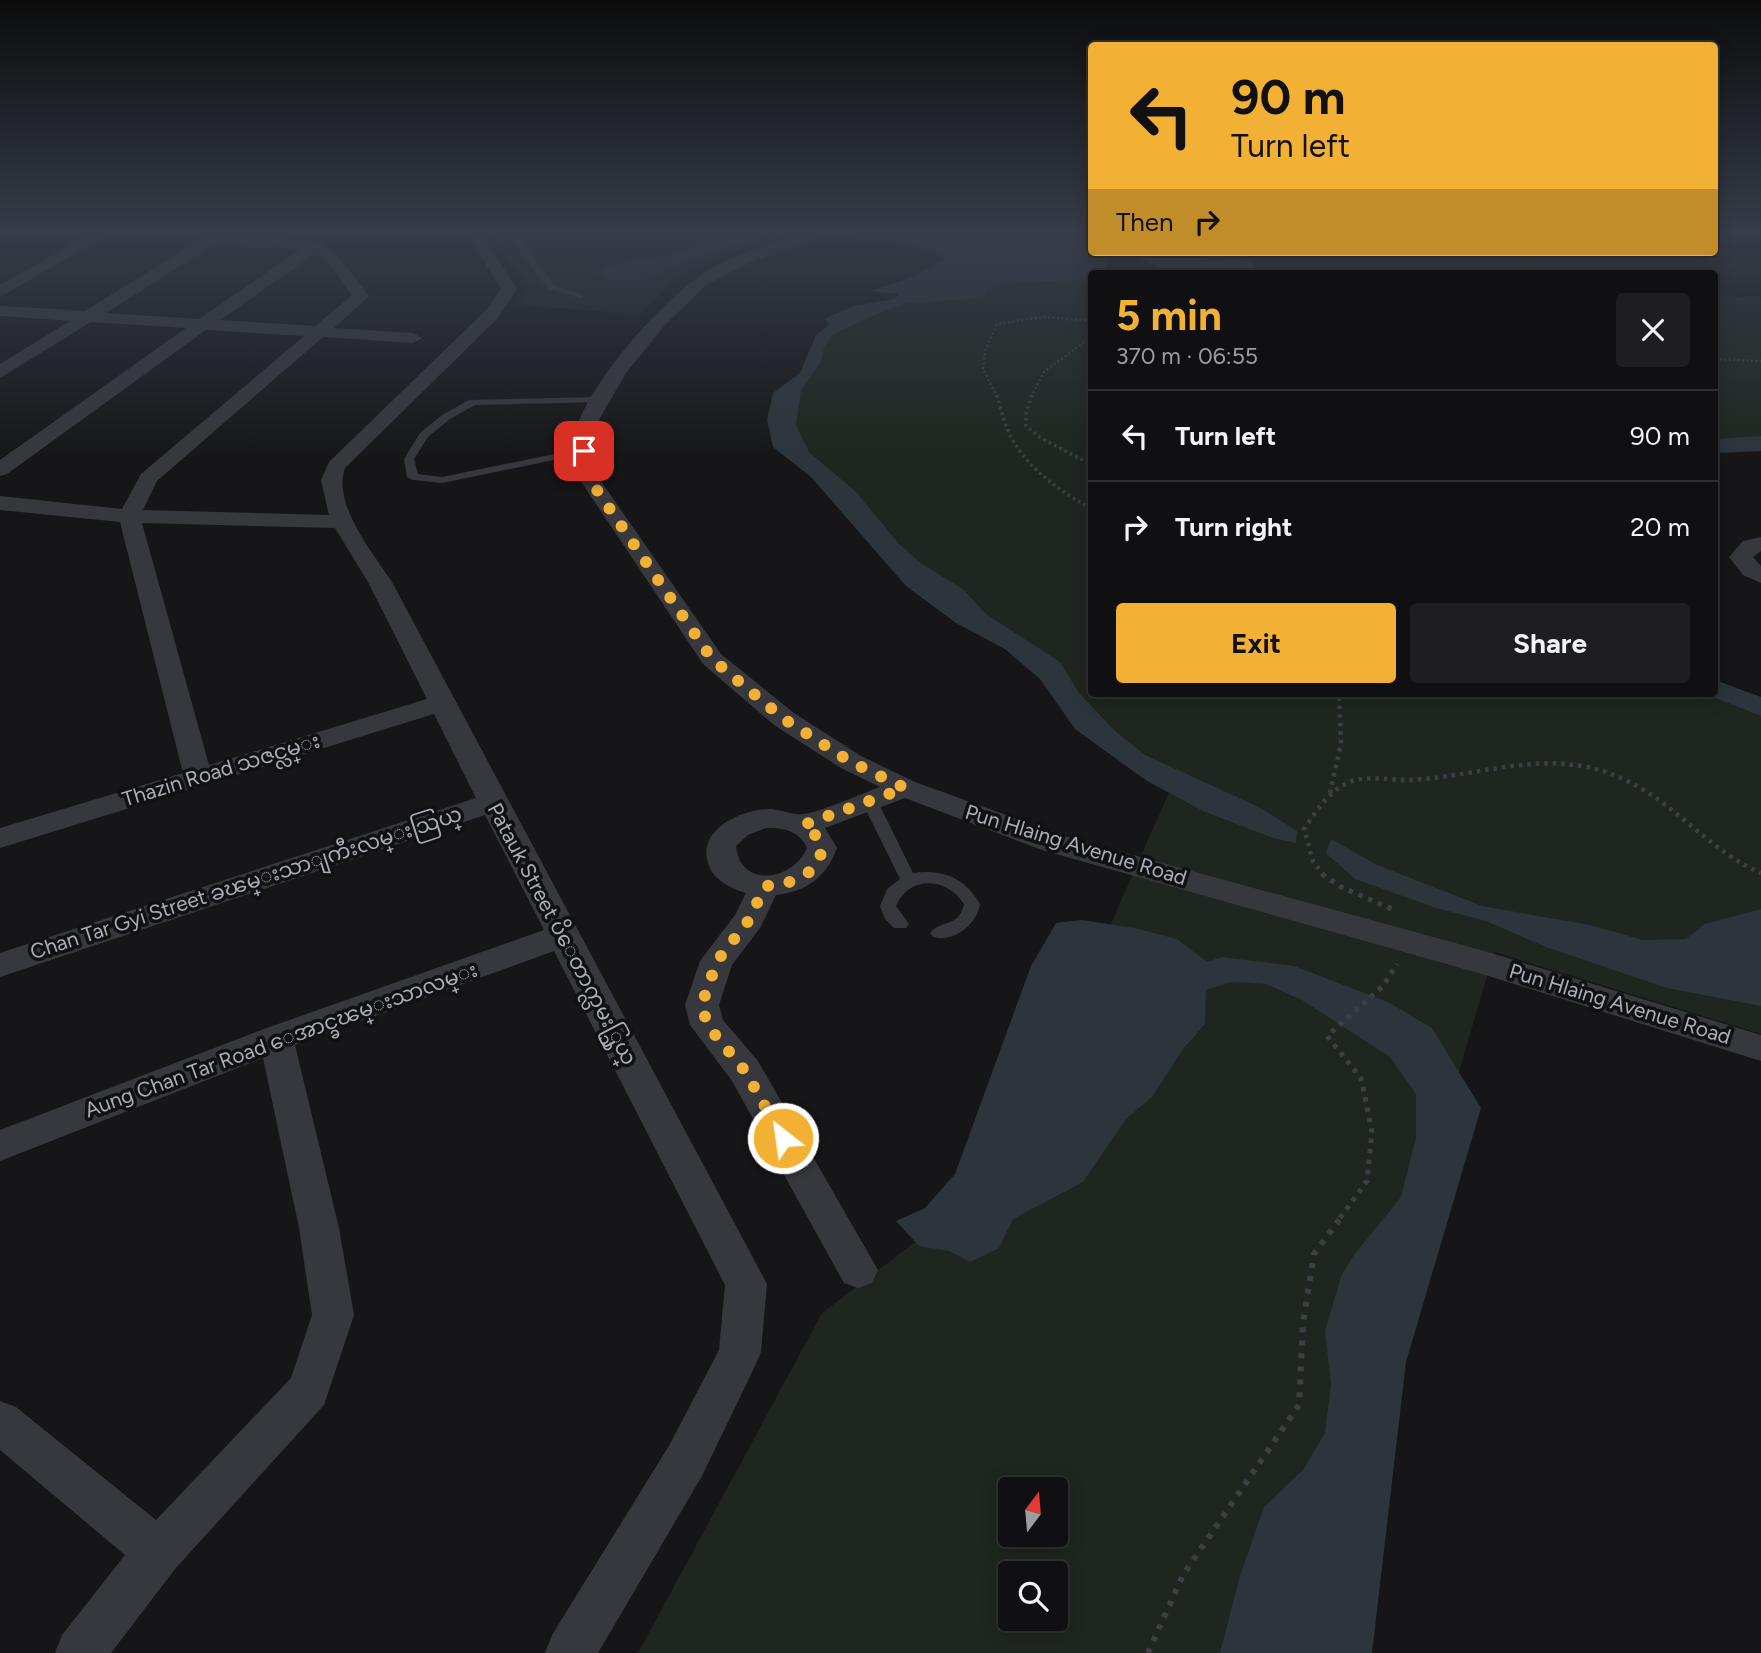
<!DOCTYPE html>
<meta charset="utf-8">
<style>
:root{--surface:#101012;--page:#1e1e20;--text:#f1f3f6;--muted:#9c9d9f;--line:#303032;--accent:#f2b134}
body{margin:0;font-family:Figtree,"Noto Sans Myanmar",sans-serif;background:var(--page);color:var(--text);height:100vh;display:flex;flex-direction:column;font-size:26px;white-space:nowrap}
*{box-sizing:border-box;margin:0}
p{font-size:23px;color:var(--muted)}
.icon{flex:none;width:38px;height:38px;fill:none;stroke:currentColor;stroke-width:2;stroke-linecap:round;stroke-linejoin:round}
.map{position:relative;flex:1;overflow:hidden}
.sheet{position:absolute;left:1088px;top:270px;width:630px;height:427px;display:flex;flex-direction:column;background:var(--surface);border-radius:7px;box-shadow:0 4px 18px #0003,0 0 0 2px var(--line)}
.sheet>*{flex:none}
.top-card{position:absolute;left:1088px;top:42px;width:630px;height:214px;border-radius:7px;box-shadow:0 4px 18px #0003,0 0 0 2px var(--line);background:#f2b134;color:#111;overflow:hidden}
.needle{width:46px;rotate:16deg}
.controls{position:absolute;left:998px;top:1477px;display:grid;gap:14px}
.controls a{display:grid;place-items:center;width:70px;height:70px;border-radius:7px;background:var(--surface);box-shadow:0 4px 18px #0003,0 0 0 2px var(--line);font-size:35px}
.pin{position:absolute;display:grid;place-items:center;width:60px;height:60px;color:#fff;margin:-30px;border-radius:14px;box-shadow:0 4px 10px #0006}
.me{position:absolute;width:77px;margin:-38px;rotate:330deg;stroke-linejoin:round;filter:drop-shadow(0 0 5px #0008)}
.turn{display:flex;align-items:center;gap:24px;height:147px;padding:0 28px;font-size:32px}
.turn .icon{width:91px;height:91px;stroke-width:2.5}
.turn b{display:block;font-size:49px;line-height:60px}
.then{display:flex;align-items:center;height:66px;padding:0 28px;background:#0003;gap:14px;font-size:26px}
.round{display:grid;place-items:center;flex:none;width:74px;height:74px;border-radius:7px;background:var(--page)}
.overview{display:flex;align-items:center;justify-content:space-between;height:119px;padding:0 28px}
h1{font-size:42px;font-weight:700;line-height:52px;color:var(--accent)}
.action{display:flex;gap:14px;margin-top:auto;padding:14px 28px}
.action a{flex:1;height:80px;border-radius:7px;background:var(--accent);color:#111;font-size:28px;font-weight:700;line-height:80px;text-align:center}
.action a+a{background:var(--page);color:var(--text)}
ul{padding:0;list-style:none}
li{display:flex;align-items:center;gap:21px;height:91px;padding:0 28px;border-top:2px solid var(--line)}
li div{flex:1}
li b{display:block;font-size:26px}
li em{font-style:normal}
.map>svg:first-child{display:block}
.built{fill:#222225}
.green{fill:#1e261f;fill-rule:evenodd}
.water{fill:#2c353c}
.building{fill:#404145;stroke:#303034;stroke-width:2}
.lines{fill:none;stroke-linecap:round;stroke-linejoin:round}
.path-far4{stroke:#3d3f44;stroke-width:2.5;stroke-dasharray:2 2.5;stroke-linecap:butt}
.path-far3{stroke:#3d3f44;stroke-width:3.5;stroke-dasharray:2.5 3.5;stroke-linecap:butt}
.path-far2{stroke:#3d3f44;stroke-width:4.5;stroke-dasharray:3.5 5;stroke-linecap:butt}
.path-far1{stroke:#3d3f44;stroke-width:5;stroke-dasharray:4.5 6;stroke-linecap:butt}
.path{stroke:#3d3f44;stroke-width:6;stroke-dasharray:5 8;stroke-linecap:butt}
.service{fill:#37383d;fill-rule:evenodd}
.minor{fill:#37383d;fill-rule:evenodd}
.route{stroke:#f2b134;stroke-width:12;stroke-dasharray:0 21.6}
.labels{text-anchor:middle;stroke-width:7;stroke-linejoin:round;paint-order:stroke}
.street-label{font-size:21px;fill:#a8adb8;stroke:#111113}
</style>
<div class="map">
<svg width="1761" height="1653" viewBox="0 0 1761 1653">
<rect width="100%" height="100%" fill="#161618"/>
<!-- built -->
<path class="built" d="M487 231H802L714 259 673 280 639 314 515 305 531 288Z"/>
<!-- green -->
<path class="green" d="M974 265 1092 277V693H1715L1761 704V1034L1494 952 1390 1308 1336 1653H638L822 1313 998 1179 1174 781 1028 658 924 579 792 447 785 400 822 337ZM1010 1489H1055V1535H1010ZM1010 1573H1055V1619H1010Z
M1715 296 1761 298V443L1715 445Z"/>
<!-- water -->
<path class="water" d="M741 231H781C755 239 728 247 702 256 669 267 631 294 597 274L611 266 635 260 668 257 693 247 737 236Z
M871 231H1092V252H1112L1105 267 1111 273H1092V279L998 284 988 288 986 295 971 299 906 303 874 315 832 335 824 348 821 362 801 390 796 425 809 452 856 492 899 544 922 564 963 589 986 614 1060 662 1079 693 1114 730 1145 755 1261 808 1297 831 1296 843 1273 838 1203 811 1147 781 1075 729 1040 679 1005 649 956 623 906 586 811 477 773 447 767 420 773 393 800 373 816 335 830 324 824 319 854 306 895 299 899 294 871 291 915 276 945 258C927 247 901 239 879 239 868 239 861 241 850 238Z
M1761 436V451L1715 453V439Z
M1715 680 1761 697V716L1703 693H1715Z
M1331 839 1377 865 1482 906 1590 925 1643 940 1686 939 1705 924 1761 909V1006L1667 988 1546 947 1486 921 1436 908 1355 879 1326 853Z
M1082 920 1134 928 1177 939 1207 962 1222 957 1294 966 1388 1002 1432 1028 1481 1108 1406 1362 1372 1653H1220L1239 1579 1264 1507 1303 1470 1325 1433 1331 1384 1325 1331 1342 1274 1354 1255 1401 1197 1416 1138V1094L1390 1057 1302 1000 1266 984 1231 982 1206 990 1205 1024 1183 1049 1152 1097 1126 1119 1083 1182 1013 1219 999 1248 970 1262 949 1251 919 1246 896 1221 925 1208 955 1174 1031 966 1056 923Z"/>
<!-- building -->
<path class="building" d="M1140 252 1183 254 1210 252 1214 253 1202 259 1212 261 1251 260 1257 271 1178 273 1138 258Z"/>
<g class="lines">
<!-- path-far4 -->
<path class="path-far4" d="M1715 359 1761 361
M997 397 983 369 986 348 997 324 1044 317 1092 321
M1031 397 1044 372 1092 336"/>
<!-- path-far3 -->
<path class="path-far3" d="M997 395C1001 409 1004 424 1011 437 1028 469 1061 492 1092 509
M1032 395 1026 413V426L1041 438 1092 465"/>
<!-- path-far2 -->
<path class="path-far2" d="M1330 793 1341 744 1339 693
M1324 876 1313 861 1304 829C1317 810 1330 789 1352 781 1371 775 1391 781 1411 780 1485 776 1548 746 1621 778 1677 803 1707 850 1761 873"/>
<!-- path-far1 -->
<path class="path-far1" d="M1322 874 1341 887 1394 910
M1340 1218 1367 1181 1372 1132 1361 1078 1327 1036 1383 986 1397 964"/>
<!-- path -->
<path class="path" d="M1148 1653 1183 1575 1299 1405 1303 1323 1314 1254 1342 1216"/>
<!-- service -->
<path class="service" d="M506 231H514L554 285 583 295V299L548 289Z
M600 397 604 398V402L475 405 450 419 428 437 414 459 418 474 442 477 584 448 589 451 588 453 442 483 413 480 407 477 404 459 420 433 442 415 469 400Z
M870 797 878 802 913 873C943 869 965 878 980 904 977 924 954 943 933 937L930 933C941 919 959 928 964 904 947 877 909 875 896 906L909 924 906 928H894L885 919 880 906 887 889 900 879 862 802Z"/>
<!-- minor -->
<path class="minor" d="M0 231H11L0 237Z
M95 231H114L0 297V285Z
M214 231 321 243 335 252 369 296 334 328 413 333 422 338 413 343 323 337 157 481 143 510 329 515 321 480 329 462 486 310 501 289 465 231H480L517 289 498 318 345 468C332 504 373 553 392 582L767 1284 761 1352 755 1366 702 1476 598 1653H545L552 1635 670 1444 719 1350 725 1285 554 951 295 1045 339 1228 354 1315 324 1405 175 1569 111 1653H55L62 1635 125 1555 0 1450V1401L16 1407 156 1520 291 1378 312 1315 299 1228 263 1058 0 1161V1130L264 1029 544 930 485 815 0 977V953L476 798 434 714 0 848V828L183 773 120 522 0 510V496L122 509 141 474 304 336 206 330 7 474 0 476V460L186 328 91 322 0 378V364L70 321 0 316V306L85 311ZM217 243 301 249 199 319 106 313ZM316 253 325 258 352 295 315 326 220 320ZM142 523 335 528 368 582 427 699 209 765Z
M811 231H834L748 263 705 286 665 325 626 373 600 418 594 436 596 474 721 654 794 713 861 756 915 782 1064 836 1488 952 1761 1035V1061L1482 974 1042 850 905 798 825 828 837 848C826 877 808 891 776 895L760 928 732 965 719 1005 723 1020 758 1061 878 1270 872 1283 858 1288 844 1283 732 1081 690 1025 685 1005 700 961 735 915 746 893C729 888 710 878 707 859 701 827 744 809 771 809 781 810 793 815 803 814 818 813 863 793 880 787L841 768 774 725 703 664 576 474C574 462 571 449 574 437 584 387 667 293 711 269 742 251 778 243 811 231ZM766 828C783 828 799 830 807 848 793 881 740 889 736 846L748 835Z
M1715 234 1727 236 1730 239 1727 242 1715 244Z
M1761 537V551L1753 557 1761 566V583L1743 575 1729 557 1743 541Z"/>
</g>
<!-- sky -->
<linearGradient id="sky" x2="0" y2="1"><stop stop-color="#0c0c0d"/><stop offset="0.5" stop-color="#363c48"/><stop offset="1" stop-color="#363c48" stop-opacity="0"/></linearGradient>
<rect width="1761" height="463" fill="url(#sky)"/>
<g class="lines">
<!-- route -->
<path class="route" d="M584 451 586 474 712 659 784 719 851 762 905 788 803 825 813 831 822 848C818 877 790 884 765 886L749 920 717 961 702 1004 707 1025 745 1071 783 1138"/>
</g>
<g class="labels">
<!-- street labels -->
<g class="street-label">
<text transform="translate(221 770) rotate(-17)" y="7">Thazin Road သဇင္လမ္း</text>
<text transform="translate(1076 845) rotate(17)" y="7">Pun Hlaing Avenue Road</text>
<text transform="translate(246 883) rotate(-18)" y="7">Chan Tar Gyi Street ခၽမ္းသာျကီးလမ္းသြယ္</text>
<text transform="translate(562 934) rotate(62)" y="7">Patauk Street ပိေတာက္လမး္သြယ္</text>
<text transform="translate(1620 1004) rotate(17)" y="7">Pun Hlaing Avenue Road</text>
<text transform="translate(281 1040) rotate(-20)" y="7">Aung Chan Tar Road ေအာင္ခၽမ္းသာလမ္း</text>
</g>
</g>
</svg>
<div class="controls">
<a><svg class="needle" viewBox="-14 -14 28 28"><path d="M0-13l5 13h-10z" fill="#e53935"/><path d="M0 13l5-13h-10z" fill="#9c9d9f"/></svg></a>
<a><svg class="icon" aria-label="search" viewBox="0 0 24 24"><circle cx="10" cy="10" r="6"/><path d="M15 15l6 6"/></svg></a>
</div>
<div class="pin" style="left:584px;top:451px;background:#d93025"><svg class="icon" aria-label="arrive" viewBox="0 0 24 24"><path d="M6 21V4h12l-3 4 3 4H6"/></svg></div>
<svg class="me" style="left:783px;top:1138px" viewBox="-20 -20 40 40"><circle r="17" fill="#f2b134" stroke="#fff" stroke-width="3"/><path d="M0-11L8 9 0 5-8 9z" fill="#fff"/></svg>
<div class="top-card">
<div class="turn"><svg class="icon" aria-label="left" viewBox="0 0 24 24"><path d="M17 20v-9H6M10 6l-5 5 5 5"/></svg><div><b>90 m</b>Turn left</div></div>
<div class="then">Then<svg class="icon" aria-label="right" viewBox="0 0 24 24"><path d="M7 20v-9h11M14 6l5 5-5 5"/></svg></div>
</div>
<section class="sheet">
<div class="overview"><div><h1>5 min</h1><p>370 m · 06:55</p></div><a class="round"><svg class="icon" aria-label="close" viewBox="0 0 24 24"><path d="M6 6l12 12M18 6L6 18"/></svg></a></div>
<ul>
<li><svg class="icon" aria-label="left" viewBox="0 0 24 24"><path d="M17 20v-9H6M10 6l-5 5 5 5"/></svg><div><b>Turn left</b></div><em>90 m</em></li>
<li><svg class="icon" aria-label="right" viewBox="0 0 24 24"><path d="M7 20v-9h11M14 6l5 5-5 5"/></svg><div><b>Turn right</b></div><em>20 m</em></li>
</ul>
<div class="action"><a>Exit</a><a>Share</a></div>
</section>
</div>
